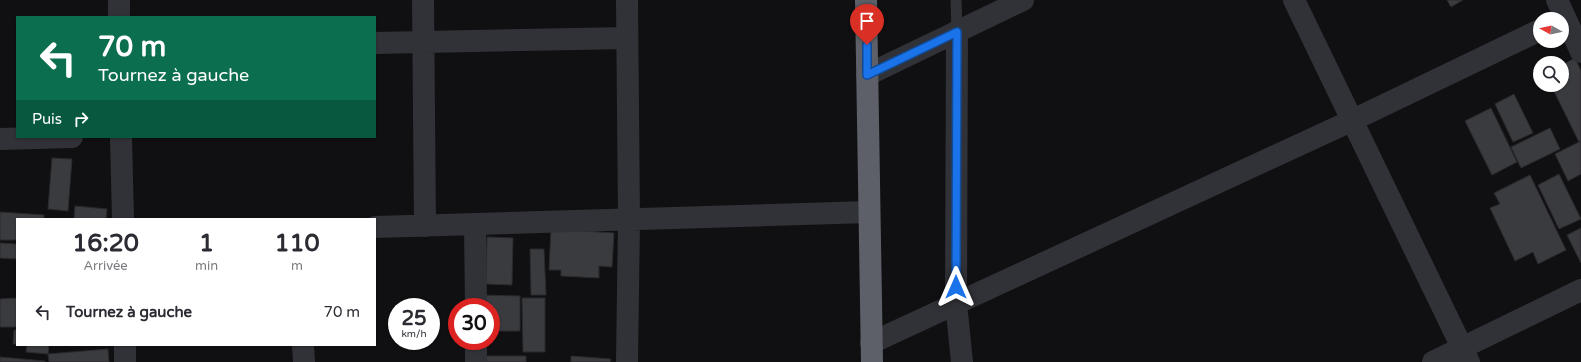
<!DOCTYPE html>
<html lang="fr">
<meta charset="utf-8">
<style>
:root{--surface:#fff;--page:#f2f2f3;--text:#2b2b33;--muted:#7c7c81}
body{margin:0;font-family:"Varela Round",sans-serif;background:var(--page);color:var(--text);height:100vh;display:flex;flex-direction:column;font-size:15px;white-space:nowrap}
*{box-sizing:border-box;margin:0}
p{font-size:13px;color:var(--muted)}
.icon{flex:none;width:22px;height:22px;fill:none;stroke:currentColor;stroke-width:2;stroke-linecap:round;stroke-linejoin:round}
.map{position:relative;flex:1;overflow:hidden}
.side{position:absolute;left:16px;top:218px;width:360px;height:128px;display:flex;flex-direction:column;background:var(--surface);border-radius:0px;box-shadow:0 1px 3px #0004}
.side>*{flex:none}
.hud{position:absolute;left:16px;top:16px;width:360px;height:122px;border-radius:0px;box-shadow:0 1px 3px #0004;background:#0b6e4f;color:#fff;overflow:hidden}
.needle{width:26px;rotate:278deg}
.tools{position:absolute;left:1533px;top:12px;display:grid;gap:8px}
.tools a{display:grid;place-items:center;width:36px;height:36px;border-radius:50%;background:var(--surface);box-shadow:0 1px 3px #0004;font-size:20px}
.speed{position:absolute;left:388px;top:298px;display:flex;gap:8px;font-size:20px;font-weight:700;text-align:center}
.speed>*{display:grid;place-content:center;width:52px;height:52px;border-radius:50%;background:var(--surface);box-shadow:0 1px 3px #0004;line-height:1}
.speed small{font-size:10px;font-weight:400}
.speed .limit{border:6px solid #d22;background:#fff;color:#111}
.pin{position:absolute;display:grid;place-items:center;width:34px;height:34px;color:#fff;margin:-41px -17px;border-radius:50% 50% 50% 0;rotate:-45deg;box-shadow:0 0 4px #0007}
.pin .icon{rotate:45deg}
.me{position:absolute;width:44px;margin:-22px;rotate:0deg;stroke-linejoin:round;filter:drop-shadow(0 0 3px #0008)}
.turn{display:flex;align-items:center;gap:14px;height:84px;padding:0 16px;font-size:18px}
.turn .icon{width:52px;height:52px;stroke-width:2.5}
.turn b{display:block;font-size:28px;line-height:34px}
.then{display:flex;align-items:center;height:38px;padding:0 16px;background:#0003;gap:8px;font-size:15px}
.eta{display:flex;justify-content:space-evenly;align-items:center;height:68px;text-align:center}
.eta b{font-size:24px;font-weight:700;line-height:28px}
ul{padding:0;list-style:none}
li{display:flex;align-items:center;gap:12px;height:52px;padding:0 16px}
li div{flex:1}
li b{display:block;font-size:15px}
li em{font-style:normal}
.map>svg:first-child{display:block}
.building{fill:#3a3b3f;stroke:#2a2a2e}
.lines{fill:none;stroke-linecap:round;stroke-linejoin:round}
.lane{stroke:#313237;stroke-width:11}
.street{stroke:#313237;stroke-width:22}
.highway{stroke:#5d6068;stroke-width:22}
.route-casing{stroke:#114b97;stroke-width:10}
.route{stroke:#1a73e8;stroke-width:7}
</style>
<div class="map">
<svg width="1581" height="362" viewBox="0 0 1581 362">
<rect width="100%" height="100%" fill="#101012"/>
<!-- building -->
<path class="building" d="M1447 0H1463L1451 7Z
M1575 58 1581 71V141L1579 142 1551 85H1562V65Z
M1514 94 1533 133 1513 142 1495 104Z
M1491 108 1517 162 1492 175 1465 121Z
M1550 128 1560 149 1521 168 1511 147Z
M1581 141V174L1568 181 1555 154Z
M52 158 72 159 68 211 48 209Z
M1559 174 1581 219 1559 229 1538 185Z
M1530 175 1566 250 1538 264 1533 252 1515 261 1490 208 1500 204 1494 193Z
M75 206 107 209 106 219H74Z
M0 212 44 215V219H17V240H0Z
M1581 228V263L1567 235Z
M551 229 614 233 612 267 599 266V278L561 276V270H549Z
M487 237 513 238 512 285 486 284Z
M0 243 17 244V259L0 258Z
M530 249H544L546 295H531Z
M480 295 520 296V331H499V318H491V307H479Z
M17 298V327H0V299Z
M522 298H545V352H523Z
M14 330H17V344H13Z
M27 345H49L48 354 26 352Z
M108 349 109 362H49L48 354Z
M481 356H526V362H481Z
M571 356 611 359 610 362H571Z
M0 357 45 361V362H0Z"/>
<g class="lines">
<!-- lane -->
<path class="lane" d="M956 0 957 31"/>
<!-- street -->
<path class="street" d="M119 0V17
M423 0 425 226
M627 0 629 219 627 362
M1294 0 1469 362
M1557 0 1581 52
M957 31 956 303 962 362
M375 43 627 38
M867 75 1023 0
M121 137 123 219
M0 139 72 137
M475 224 476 307
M375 227 868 212
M476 341V362
M871 343 1353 120 1540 30
M125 345V362
M303 345 304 362
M1433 362 1581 290"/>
<!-- highway -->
<path class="highway" d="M866 0 872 362"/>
</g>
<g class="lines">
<defs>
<path id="route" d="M867 45V75L957 32 956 287"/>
</defs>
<!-- route casing -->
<use href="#route" class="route-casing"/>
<!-- route -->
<use href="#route" class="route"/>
</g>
</svg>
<div class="tools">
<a><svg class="needle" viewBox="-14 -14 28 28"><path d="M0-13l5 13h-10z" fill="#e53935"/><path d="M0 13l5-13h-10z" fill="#7c7c81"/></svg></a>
<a><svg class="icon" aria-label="search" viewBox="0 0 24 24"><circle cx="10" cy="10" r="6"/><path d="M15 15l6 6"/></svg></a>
</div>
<div class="speed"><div>25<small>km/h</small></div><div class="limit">30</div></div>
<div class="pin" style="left:867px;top:45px;background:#d93025"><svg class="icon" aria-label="arrive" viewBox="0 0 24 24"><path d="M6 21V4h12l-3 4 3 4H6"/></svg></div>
<svg class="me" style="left:956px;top:287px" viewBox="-20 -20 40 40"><path d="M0-17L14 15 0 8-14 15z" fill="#1a73e8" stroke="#fff" stroke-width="4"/></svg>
<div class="hud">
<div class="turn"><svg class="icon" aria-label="left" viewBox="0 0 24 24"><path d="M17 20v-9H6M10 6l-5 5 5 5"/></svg><div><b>70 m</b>Tournez à gauche</div></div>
<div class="then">Puis<svg class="icon" aria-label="right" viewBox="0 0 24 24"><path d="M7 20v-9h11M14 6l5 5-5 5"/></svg></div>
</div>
<section class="side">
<div class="eta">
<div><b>16:20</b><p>Arrivée</p></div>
<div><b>1</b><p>min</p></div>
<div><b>110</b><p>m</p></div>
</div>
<ul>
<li><svg class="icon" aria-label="left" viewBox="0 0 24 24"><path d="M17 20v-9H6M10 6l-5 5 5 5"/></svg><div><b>Tournez à gauche</b></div><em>70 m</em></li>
</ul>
</section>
</div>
